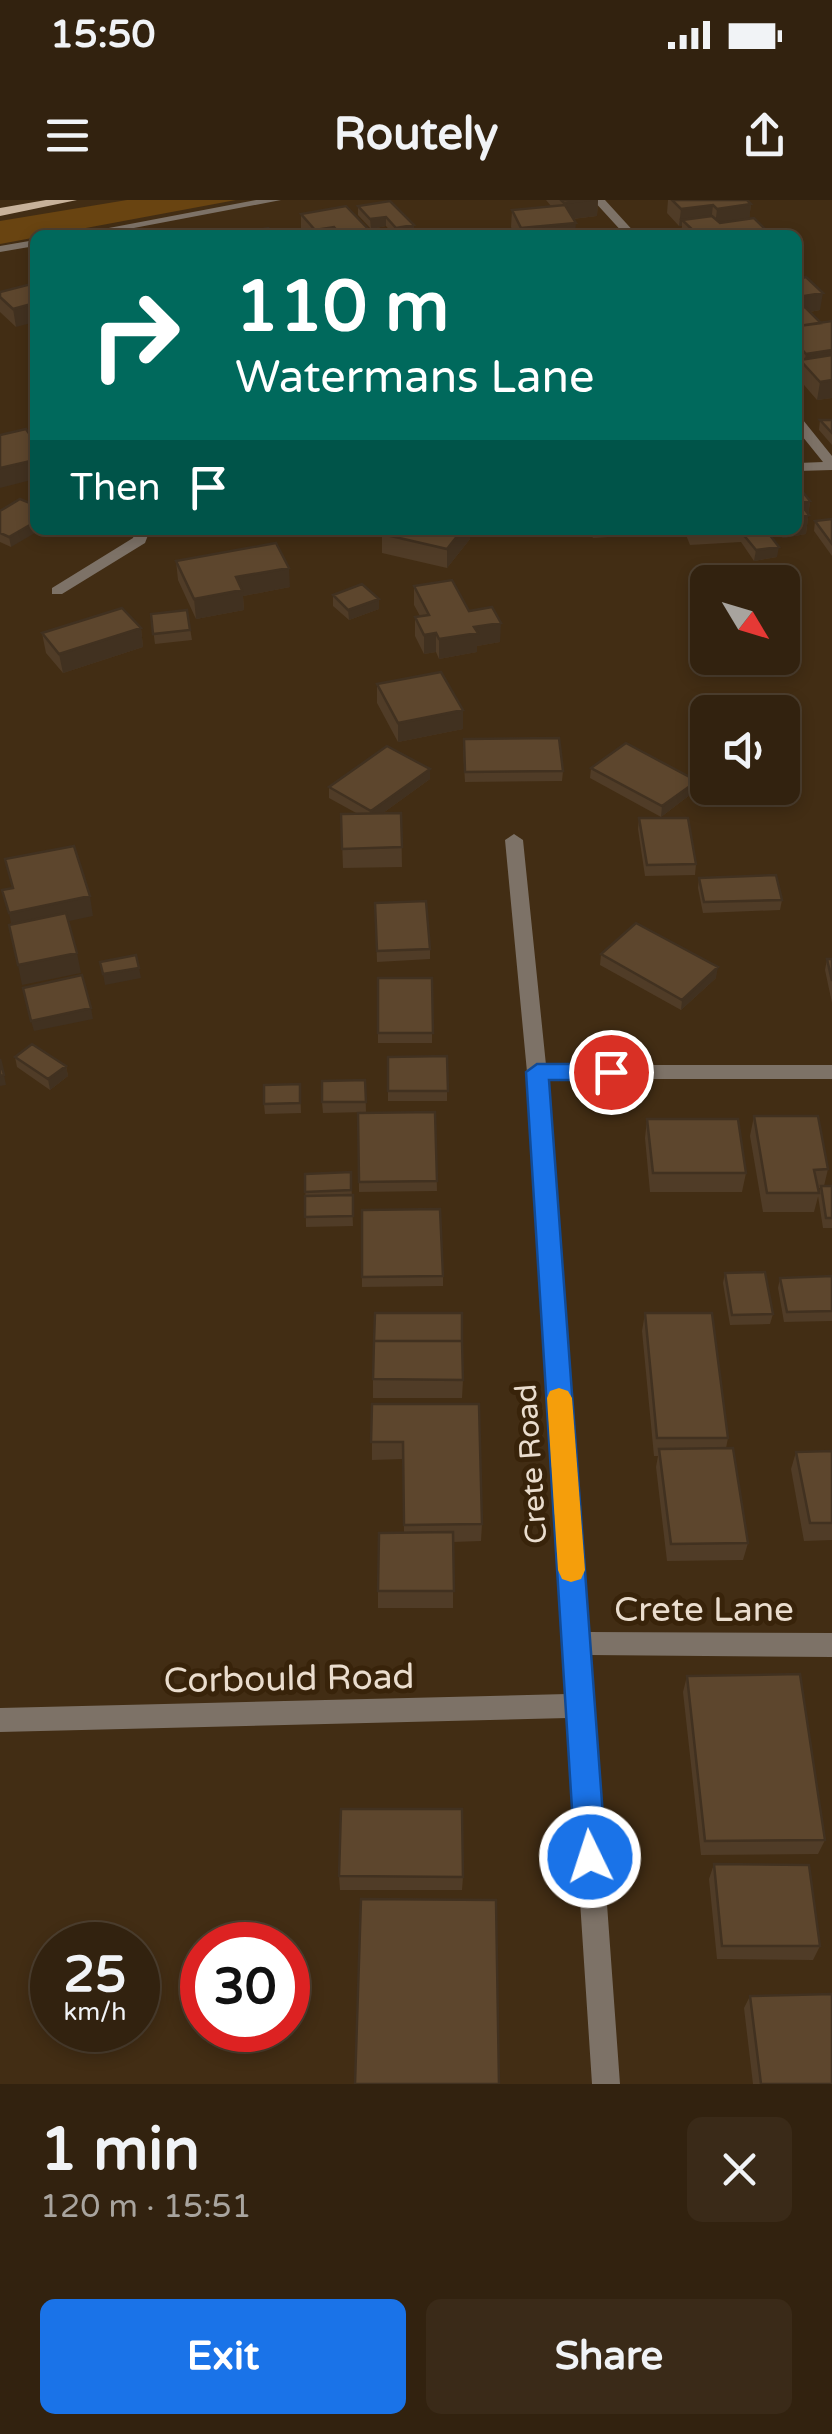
<!DOCTYPE html>
<meta charset="utf-8">
<style>
:root{--surface:#32220f;--page:#3a2a18;--text:#f1f3f6;--muted:#a8a49e;--line:#4d3f2f;--accent:#1a73e8}
body{margin:0;font-family:"Varela Round",sans-serif;background:var(--page);color:var(--text);height:100vh;display:flex;flex-direction:column;font-size:38px;white-space:nowrap}
*{box-sizing:border-box;margin:0}
p{font-size:32px;color:var(--muted)}
.icon{flex:none;width:55px;height:55px;fill:none;stroke:currentColor;stroke-width:2;stroke-linecap:round;stroke-linejoin:round}
.map{position:relative;height:1884px;overflow:hidden}
.side{display:flex;flex-direction:column;background:var(--surface);flex:1}
.side>*{flex:none}
.guide{position:absolute;left:30px;top:30px;width:772px;height:305px;border-radius:15px;box-shadow:0 5px 15px #0003,0 0 0 2px var(--line);background:#00695c;color:#fff;overflow:hidden}
.needle{width:65px;rotate:128deg}
.tools{position:absolute;left:690px;top:365px;display:grid;gap:20px}
.tools a{display:grid;place-items:center;width:110px;height:110px;border-radius:15px;background:var(--surface);box-shadow:0 5px 15px #0003,0 0 0 2px var(--line);font-size:50px}
.speed{position:absolute;left:30px;top:1722px;display:flex;gap:20px;font-size:50px;font-weight:700;text-align:center}
.speed>*{display:grid;place-content:center;width:130px;height:130px;border-radius:50%;background:var(--surface);box-shadow:0 5px 15px #0003,0 0 0 2px var(--line);line-height:1}
.speed small{font-size:25px;font-weight:400}
.speed .limit{border:15px solid #d22;background:#fff;color:#111}
.pin{position:absolute;display:grid;place-items:center;width:85px;height:85px;color:#fff;margin:-42px;border:5px solid #fff;border-radius:50%;box-shadow:0 2px 10px #0007}
.me{position:absolute;width:110px;margin:-55px;rotate:356deg;stroke-linejoin:round;filter:drop-shadow(0 0 8px #0008)}
.turn{display:flex;align-items:center;gap:35px;height:210px;padding:0 40px;font-size:45px}
.turn .icon{width:130px;height:130px;stroke-width:2.5}
.turn b{display:block;font-size:70px;line-height:85px}
.then{display:flex;align-items:center;height:95px;padding:0 40px;background:#0003;gap:20px;font-size:38px}
.round{display:grid;place-items:center;flex:none;width:105px;height:105px;border-radius:15px;background:var(--page)}
.head{display:flex;align-items:center;justify-content:space-between;height:170px;padding:0 40px}
h1{font-size:60px;font-weight:700;line-height:75px}
.button{display:flex;gap:20px;margin-top:auto;padding:20px 40px}
.button a{flex:1;height:115px;border-radius:15px;background:var(--accent);color:#fff;font-size:40px;font-weight:700;line-height:115px;text-align:center}
.button a+a{background:var(--page);color:var(--text)}
.status{display:flex;justify-content:space-between;align-items:center;height:70px;padding:0 50px;background:var(--surface);direction:ltr}
.status svg{height:28px;fill:currentColor}
header{display:flex;justify-content:space-between;align-items:center;height:130px;padding:0 40px;background:var(--surface);font-size:45px;font-weight:700}
.map>svg:first-child{display:block}
.green{fill:#694411}
.lines{fill:none;stroke-linecap:round;stroke-linejoin:round}
.street{fill:#7d7267;fill-rule:evenodd}
.primary{fill:#c8b29a;fill-rule:evenodd}
.wall{fill:#503c27}
.shaded-wall{fill:#413120}
.building{fill:#5d462d;stroke:#413120;stroke-width:2.5}
.route{fill:#1a73e8;stroke:#114b97;stroke-width:2.5}
.slow{fill:#f59e0b}
.labels{text-anchor:middle;stroke-width:10;stroke-linejoin:round;paint-order:stroke}
.street-label{font-size:30px;fill:#eaddce;stroke:#38230a}
.near-street-label{font-size:35px;fill:#eaddce;stroke:#38230a}
</style>
<div class="status"><b>15:50</b><svg viewBox="0 0 49 12"><path d="M0 12V9h3v3zM5 12V6h3v6zM10 12V3h3v9zM15 12V0h3v12zM26 1h20v11H26zM47 4h2v5h-2z"/></svg></div>
<header><svg class="icon" aria-label="menu" viewBox="0 0 24 24"><path d="M4 6h16M4 12h16M4 18h16"/></svg>Routely<svg class="icon" aria-label="share" viewBox="0 0 24 24"><path d="M12 15V3M7 8l5-5 5 5M5 13v7h14v-7"/></svg></header>
<div class="map">
<svg width="832" height="1884" viewBox="0 0 832 1884">
<rect width="100%" height="100%" fill="#422d14"/>
<!-- green -->
<path class="green" d="M127 0H236L0 44V21Z"/>
<g class="lines">
<!-- street -->
<path class="street" d="M256 0H281L97 35H72Z
M593 0H605L637 35H625Z
M35 40V46L0 52V46Z
M798 219 803 220 832 256V270L798 271V263L823 262 798 231Z
M136 330H150L145 343 62 394H52V388L133 338Z
M514 634 523 640 546 865H832V879H547L587 1432 832 1433V1457L589 1455 620 1884H592L568 1518 0 1532V1508L567 1494 527 872 505 640Z"/>
<!-- primary -->
<path class="primary" d="M46 0H77L0 16V8Z"/>
</g>
<!-- wall -->
<path class="wall" d="M546 0H598L597 16 573 19 575 32 586 35H515L511 27 512 10 551 6Z
M668 0H747L751 4 749 19 766 30V35H681L682 26H679L667 13Z
M390 1 414 34 394 35 386 26 371 29 358 15V6Z
M301 14 372 33V35H305L301 31Z
M798 79 820 110 810 112 821 123 832 121V198L817 200 798 178 799 168 798 166Z
M35 83 16 127 0 112V92Z
M820 220H832V245L819 230Z
M20 299 11 347 0 342V311Z
M810 301 806 334 783 338 777 330H798Z
M832 319V356L814 331 815 321Z
M589 330H669L668 333 593 338Z
M684 330H743L742 333 777 357 754 361 741 342 690 345Z
M382 334 470 339 447 368 382 353Z
M176 361 290 387 243 396 244 410 196 419 178 380Z
M414 386 469 411 500 442 477 446V452L439 459 436 452 424 454 415 436V417L420 416 414 405Z
M333 395 379 399V409L349 420 333 406Z
M187 410 192 440 155 444 151 414Z
M141 428 143 447 63 473 46 453 42 433Z
M377 484 463 510V529L398 542 377 503Z
M463 550 563 571 562 581 465 582Z
M591 568 695 591 661 617 590 578Z
M430 569V579L383 613H401L402 667 343 668 341 614H358L329 598V587Z
M639 618 696 664 695 675 645 676 638 629Z
M699 678 782 700 780 710 703 713 698 688Z
M375 703 430 749V759L377 762Z
M601 754 716 778 681 810 600 765Z
M827 759H832V803L825 770Z
M378 778H432V843H378Z
M447 856V901H388V857Z
M15 857 66 866 68 876 50 890 17 867Z
M365 880 366 912 323 913 322 902Z
M300 884 301 913 265 914 264 904Z
M435 912 437 991 359 992 358 913Z
M754 916 828 969 824 986H832V1028H823L818 996 820 988H818L819 993 814 1012H763L750 936Z
M647 919 746 973 742 992H650L645 938Z
M351 972 353 1026 306 1027 305 974Z
M362 1010 443 1076V1086L362 1087Z
M725 1073 773 1114 770 1124 730 1125 723 1083Z
M832 1076V1121L784 1122 778 1088 780 1078Z
M645 1113 728 1238 726 1248 748 1343 743 1360 667 1361 656 1267 658 1256H654L642 1131Z
M373 1179 463 1180 462 1198H373Z
M372 1204 482 1324 481 1341 453 1342V1408H378V1391L404 1332 403 1259 372 1260Z
M832 1251V1340L804 1341 791 1269 796 1252Z
M687 1476 825 1640 818 1654 701 1655 683 1492Z
M714 1664 820 1746 813 1760 717 1759 709 1679Z
M339 1676 463 1677 462 1690H340Z
M750 1796 832 1884H753L744 1808Z"/>
<!-- shaded-wall -->
<path class="shaded-wall" d="M590 0H598L597 16 563 20 564 3Z
M751 4 749 22 715 26 717 9Z
M713 5 711 22 682 20V26H679L681 9Z
M386 17V26L371 29 370 19Z
M576 23 575 35H521V28Z
M414 25V34L396 35V28Z
M334 27V35H315V30Z
M766 30V35H728Z
M823 93 820 110 798 114V97Z
M35 103V122L16 127 13 109Z
M832 150V168L804 164 806 154Z
M832 180V198L817 200 820 182Z
M35 260V279L0 288V268Z
M810 301 806 334 783 338 785 330H798L800 303Z
M35 322V330H40L11 347 9 337Z
M462 330H470V339L447 368V349Z
M779 347 777 357 754 361 756 350Z
M289 368 290 387 243 396 244 410 196 419 194 399 236 377Z
M379 399V409L349 420 348 410Z
M501 423 500 442 477 446V452L439 459V439L474 427Z
M141 428 143 447 63 473 59 454Z
M436 433V452L424 454V435Z
M463 510V529L398 542V523Z
M430 569V579L372 621 371 611Z
M697 581 695 591 661 617 662 606Z
M90 696 93 716 13 733 9 713Z
M77 753 81 773 22 785 18 765Z
M718 767 716 778 681 810 682 800Z
M139 768 141 778 105 785 103 774Z
M91 808 93 819 34 831 31 821Z
M66 866 68 876 50 890 48 879Z
M4 875 6 885 0 886V876Z"/>
<!-- building -->
<path class="building" d="M561 0H590L564 3Z
M672 0H747L751 4 717 9 713 5 681 9Z
M390 1 414 25 396 28 386 17 370 19 358 6Z
M565 5 576 23 521 28 512 10Z
M346 6 372 33H339L334 27 315 30 301 14Z
M712 16 720 23 754 18 766 30 728 35H698L682 20Z
M268 28 276 35H234Z
M584 31 586 35H550Z
M806 77 823 93 798 97V79Z
M35 83V103L13 109 0 97V92Z
M805 107 821 123 798 126V109Z
M832 121V150L806 154 798 145V126Z
M832 155V180L820 182 800 160Z
M820 220H832V233Z
M26 229 35 242V260L0 268V235Z
M798 286 810 301 800 303 809 315 798 318Z
M20 299 35 305V322L9 337 0 333V311Z
M832 319V344L815 321Z
M385 330H462L447 349 382 334Z
M761 330H766L779 347 756 350 742 333Z
M276 343 289 368 236 377 242 390 194 399 176 361Z
M452 380 469 411 492 407 501 423 474 427 478 433 439 439 436 433 424 435 415 417 429 415 414 386Z
M362 384 379 399 348 410 333 395Z
M122 408 141 428 59 454 42 433Z
M187 410 190 430 153 434 151 414Z
M441 472 463 510 398 523 377 484Z
M559 538 563 571 465 572 464 539Z
M626 543 697 581 662 606 591 568Z
M387 546 430 569 371 611 329 587Z
M401 613 402 647 342 649 341 614Z
M639 618H688L696 664 647 665Z
M74 646 90 696 9 713 2 690 13 688 5 659Z
M776 675 782 700 704 702 699 678Z
M426 701 430 749 377 751 375 703Z
M66 713 77 753 18 765 9 725Z
M636 723 718 767 682 800 601 754Z
M136 755 139 768 103 774 100 762Z
M827 759H832V781Z
M82 775 91 808 31 821 23 788Z
M378 778H432L433 833H378Z
M32 844 66 866 48 879 15 857Z
M447 856 448 891H388V857Z
M0 859 4 875 0 876Z
M365 880 366 902H322V881Z
M300 884V903L264 904V885Z
M435 912 437 981 359 982 358 913Z
M754 916H818L828 969 814 970 819 993H767Z
M647 919H738L746 973H653Z
M351 972V990L305 992V974Z
M821 986H832V1018H826Z
M353 995V1016L305 1017V996Z
M440 1009 443 1076 362 1077V1010Z
M765 1072 773 1114 732 1115 725 1073Z
M832 1076V1111L787 1112 780 1078Z
M375 1113H462V1141H374Z
M645 1113H712L728 1238H657Z
M374 1141H462L463 1180 373 1179Z
M372 1204H479L482 1324 404 1325 403 1242H371Z
M733 1248 748 1343 671 1344 659 1249Z
M832 1251V1323H810L796 1252Z
M453 1332 454 1391H378L379 1333Z
M800 1474 825 1640 705 1641 687 1476Z
M341 1609H462L463 1677 339 1676Z
M714 1664 809 1665 820 1746H722Z
M361 1699 496 1700 499 1884H355Z
M832 1794V1884H761L750 1796Z"/>
<!-- route -->
<path class="route" d="M537 864H611L622 872 611 880H549L606 1657 601 1668 590 1672 580 1668 575 1657 526 872Z"/>
<!-- slow -->
<path class="slow" d="M559 1188 568 1191 572 1198 585 1370 581 1379 571 1382 562 1379 558 1370 547 1198 550 1191Z"/>
<g class="labels">
<!-- street labels -->
<g class="street-label">
<text transform="translate(531 1264) rotate(-94)" y="10">Crete Road</text>
</g>
<!-- near-street labels -->
<g class="near-street-label">
<text x="704" y="1421">Crete Lane</text>
<text transform="translate(289 1478) rotate(-1)" y="12">Corbould Road</text>
</g>
</g>
</svg>
<div class="tools">
<a><svg class="needle" viewBox="-14 -14 28 28"><path d="M0-13l5 13h-10z" fill="#e53935"/><path d="M0 13l5-13h-10z" fill="#a8a49e"/></svg></a>
<a><svg class="icon" aria-label="sound" viewBox="0 0 24 24"><path d="M4 9h4l5-4v14l-5-4H4zM17 9q2 3 0 6"/></svg></a>
</div>
<div class="speed"><div>25<small>km/h</small></div><div class="limit">30</div></div>
<div class="pin" style="left:611px;top:872px;background:#d93025"><svg class="icon" aria-label="arrive" viewBox="0 0 24 24"><path d="M6 21V4h12l-3 4 3 4H6"/></svg></div>
<svg class="me" style="left:590px;top:1657px" viewBox="-20 -20 40 40"><circle r="17" fill="#1a73e8" stroke="#fff" stroke-width="3"/><path d="M0-11L8 9 0 5-8 9z" fill="#fff"/></svg>
<div class="guide">
<div class="turn"><svg class="icon" aria-label="right" viewBox="0 0 24 24"><path d="M7 20v-9h11M14 6l5 5-5 5"/></svg><div><b>110 m</b>Watermans Lane</div></div>
<div class="then">Then<svg class="icon" aria-label="arrive" viewBox="0 0 24 24"><path d="M6 21V4h12l-3 4 3 4H6"/></svg></div>
</div>
</div>
<section class="side">
<div class="head"><div><h1>1 min</h1><p>120 m · 15:51</p></div><a class="round"><svg class="icon" aria-label="close" viewBox="0 0 24 24"><path d="M6 6l12 12M18 6L6 18"/></svg></a></div>
<div class="button"><a>Exit</a><a>Share</a></div>
</section>
